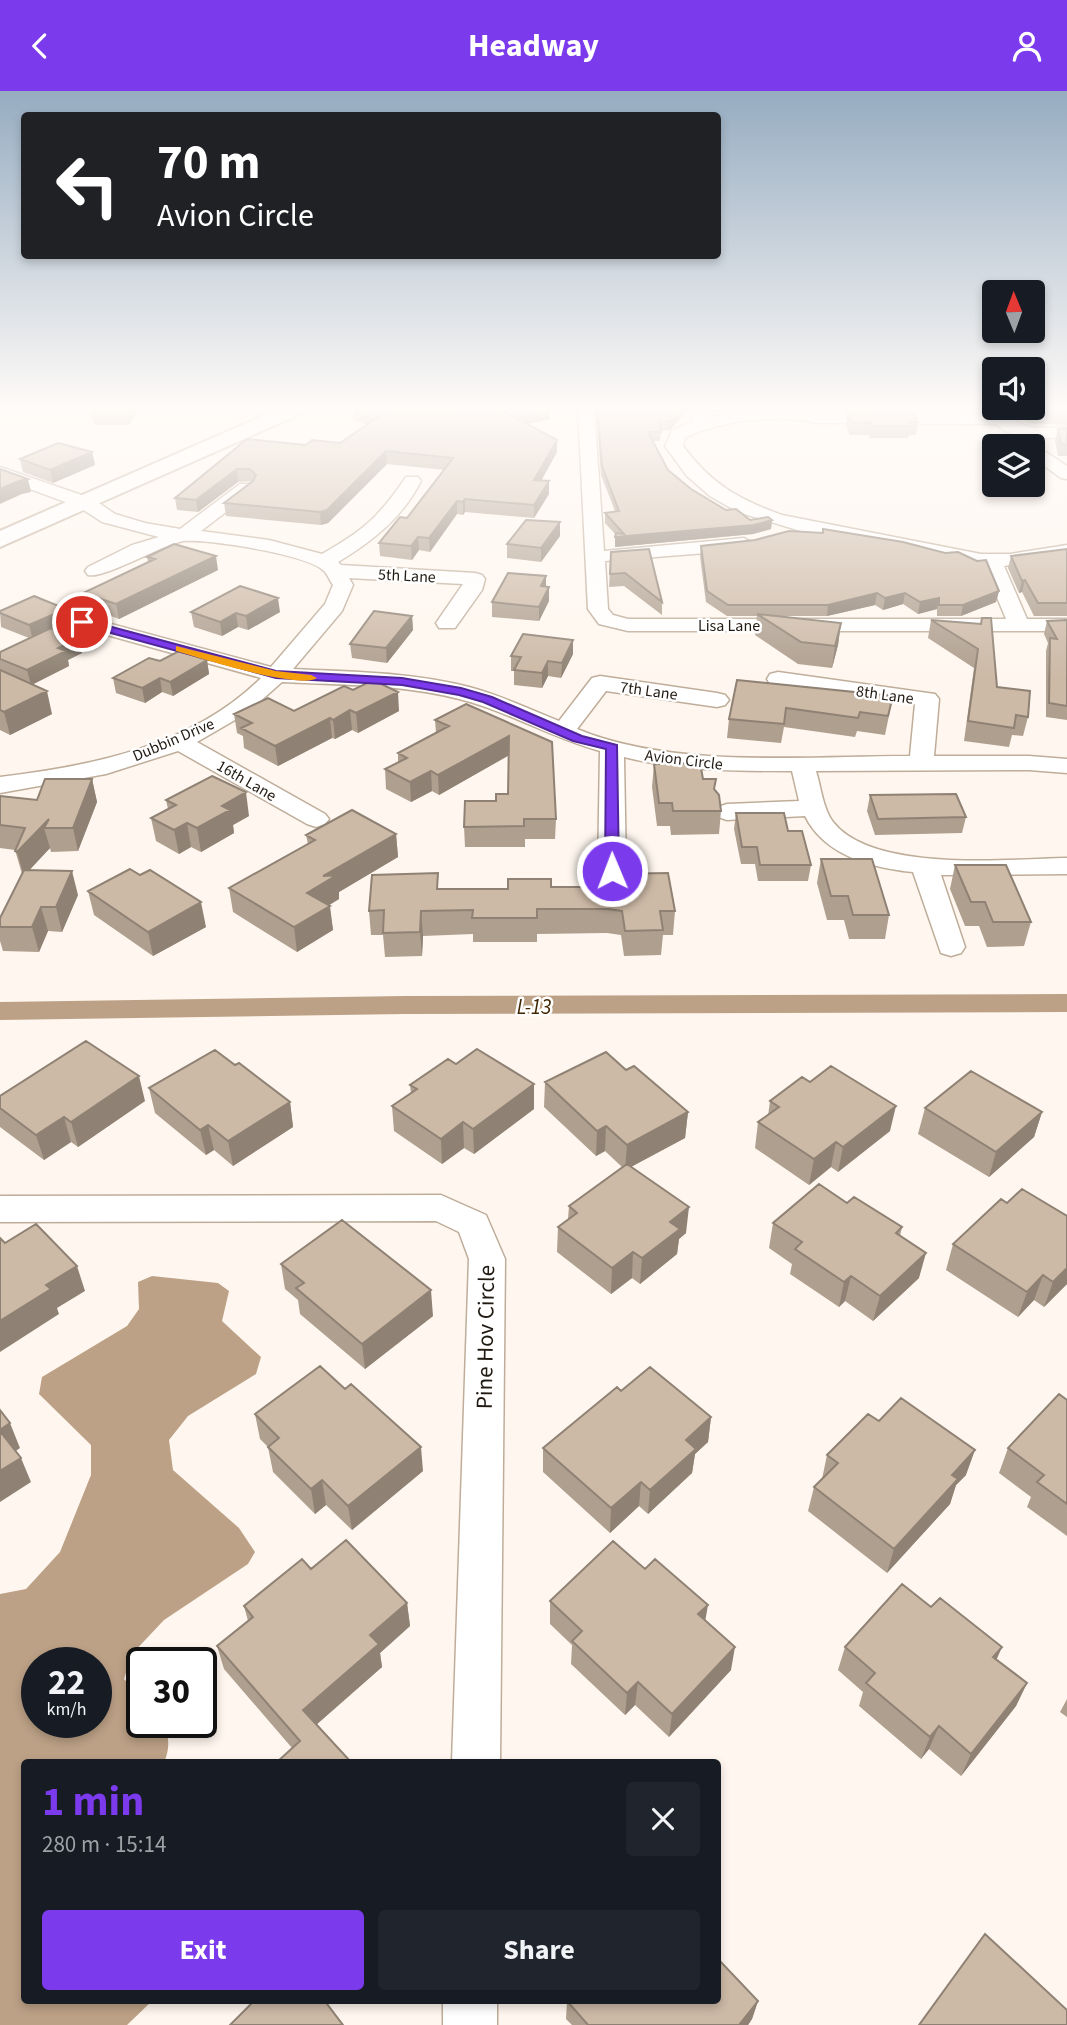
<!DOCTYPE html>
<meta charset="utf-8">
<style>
:root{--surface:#171b24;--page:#20242c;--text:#f1f3f6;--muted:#9ea1a6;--accent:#7c3aed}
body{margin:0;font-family:"Source Sans 3",sans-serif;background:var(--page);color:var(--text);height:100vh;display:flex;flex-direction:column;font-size:26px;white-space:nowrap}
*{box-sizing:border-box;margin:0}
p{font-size:23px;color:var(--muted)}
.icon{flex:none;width:38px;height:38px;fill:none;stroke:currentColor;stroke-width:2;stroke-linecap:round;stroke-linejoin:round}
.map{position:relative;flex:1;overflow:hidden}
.details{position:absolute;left:21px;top:1668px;width:700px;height:245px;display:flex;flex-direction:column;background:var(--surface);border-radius:7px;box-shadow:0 4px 10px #0003}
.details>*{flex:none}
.top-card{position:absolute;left:21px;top:21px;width:700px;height:147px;border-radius:7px;box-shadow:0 4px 10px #0003;background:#202124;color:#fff;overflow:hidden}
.needle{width:46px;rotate:359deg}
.controls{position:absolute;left:982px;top:189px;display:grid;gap:14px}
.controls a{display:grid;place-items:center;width:63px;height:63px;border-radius:7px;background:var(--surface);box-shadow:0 4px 10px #0003;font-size:35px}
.speed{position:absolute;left:21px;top:1556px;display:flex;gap:14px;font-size:35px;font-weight:700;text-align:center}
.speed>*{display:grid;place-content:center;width:91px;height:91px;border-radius:50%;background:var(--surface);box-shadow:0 4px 10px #0003;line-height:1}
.speed small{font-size:18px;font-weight:400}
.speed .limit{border:4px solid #111;border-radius:10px;background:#fff;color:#111}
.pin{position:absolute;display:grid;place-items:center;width:60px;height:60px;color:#fff;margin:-30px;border:4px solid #fff;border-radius:50%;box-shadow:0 2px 7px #0007}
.me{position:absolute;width:77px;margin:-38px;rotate:359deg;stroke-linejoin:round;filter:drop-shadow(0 0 5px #0008)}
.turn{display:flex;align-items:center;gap:24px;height:147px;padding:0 21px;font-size:32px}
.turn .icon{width:91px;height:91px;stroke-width:2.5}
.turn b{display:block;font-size:49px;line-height:60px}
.round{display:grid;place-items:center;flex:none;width:74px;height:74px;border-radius:7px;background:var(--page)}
.overview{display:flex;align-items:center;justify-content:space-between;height:119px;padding:0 21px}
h1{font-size:42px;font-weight:700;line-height:52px;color:var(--accent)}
.button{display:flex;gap:14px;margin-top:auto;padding:14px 21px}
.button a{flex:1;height:80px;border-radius:7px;background:var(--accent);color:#fff;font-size:28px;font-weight:700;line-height:80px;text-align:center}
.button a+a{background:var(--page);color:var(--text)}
header{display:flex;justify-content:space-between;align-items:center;height:91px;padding:0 21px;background:var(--accent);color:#fff;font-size:32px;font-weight:700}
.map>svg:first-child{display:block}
.water{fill:#bca186;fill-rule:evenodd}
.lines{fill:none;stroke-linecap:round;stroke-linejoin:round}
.canal{fill:#bca186;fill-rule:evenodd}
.minor-casing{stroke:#bfad9a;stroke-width:3}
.tertiary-casing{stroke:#bfad9a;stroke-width:4}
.minor{fill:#fff;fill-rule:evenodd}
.tertiary{fill:#fff;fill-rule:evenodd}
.wall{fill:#af9f8f}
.shaded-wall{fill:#8f8274}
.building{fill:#ccb9a6;stroke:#8f8274;stroke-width:2}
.route{fill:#7c3aed;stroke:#51269a;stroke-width:2}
.slow{fill:#f59e0b}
.labels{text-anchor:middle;stroke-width:5;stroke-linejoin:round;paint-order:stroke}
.far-street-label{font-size:16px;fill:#211a13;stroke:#fff}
.water-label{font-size:21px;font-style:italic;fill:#412501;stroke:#fff}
.near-street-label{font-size:23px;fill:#211a13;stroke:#fff}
</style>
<header><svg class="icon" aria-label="back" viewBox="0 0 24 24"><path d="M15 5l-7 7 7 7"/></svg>Headway<svg class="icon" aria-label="person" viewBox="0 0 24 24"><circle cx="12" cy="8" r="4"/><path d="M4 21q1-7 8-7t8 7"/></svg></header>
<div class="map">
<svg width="1067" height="1934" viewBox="0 0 1067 1934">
<rect width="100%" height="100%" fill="#fff7ef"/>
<!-- water -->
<path class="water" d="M152 1185 218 1192 229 1200 222 1230 261 1266 256 1283 188 1325 169 1349 173 1379 239 1437 255 1461 248 1473 164 1529 132 1563 124 1588 142 1608V1631H162C170 1643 170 1659 164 1671H24V1909L152 1910 127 1934H0V1503L26 1498 60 1461 91 1384V1354L39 1303 42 1286 127 1235 139 1218 138 1191ZM37 1572H96V1631H37Z"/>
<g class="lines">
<!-- canal -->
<path class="canal" d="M1067 903V921L405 923 0 929V911L405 905Z"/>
<defs>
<path id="minor" d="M440 317H483C474 325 449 325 440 317Z
M578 317H594L604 460 744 447 754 453 744 459 605 470 608 518 613 524 628 528H1006L984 475 807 442 738 421 710 405 687 385 665 355 672 340 693 330 690 317H706L709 326 784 317 817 322 987 323 980 317H1000C1022 341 1035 337 1067 336V346C1043 347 1014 351 996 333L817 332C779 323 720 329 685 347L683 355C711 393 738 408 782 424L981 463H1010L1067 454V466L1004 475 1027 528H1067V540H628L599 533 588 518Z
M1032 352 1067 375V388L1061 387 1032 366V355H1025Z
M0 376 93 408 115 423 145 432 180 438 240 393H252L255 397 252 401 201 440 269 449 322 463C364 439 379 426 406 386H418L421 390C402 427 373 450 338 471L341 474 475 482 482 484 485 488 482 499 455 537H439L436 532 463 493 349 487 353 494 342 520 293 578C352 581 411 581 469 596 500 604 529 618 559 630L592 587 600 585 717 602 725 604 729 609 725 614 717 616 606 600 577 638C673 678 807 665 910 665L915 613 778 595 770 593 767 588 770 583 778 581 935 603 939 608 934 665H1029L1067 668V682L1029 679 816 680C821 696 823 718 833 731 873 782 1007 768 1067 767V783L941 784 965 856 961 862 951 865 941 862 913 781C872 777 825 765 805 725L727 729 718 726 714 721 718 716 727 713 799 710 792 680C735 680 679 680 624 666L626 780 622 786 612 788 602 786 598 780 600 660C551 647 508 620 459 608 401 593 341 594 282 591L247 622 197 651 325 723 329 728 325 733 316 736 307 733 178 660 106 683 0 702V686C92 675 193 655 261 587L75 535 71 531 75 527H89L271 576 325 513 333 494C330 490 328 484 324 480 310 464 205 447 183 450 159 455 104 488 88 484L85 480 88 476 132 454 159 446 102 431 79 416 0 387Z
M441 1104 486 1124 505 1168 500 1671H452L469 1168 459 1141 436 1130 0 1131V1105Z
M443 1909H497V1934H443Z"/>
<path id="tertiary" d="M281 317H308L305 321 0 456V440Z"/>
</defs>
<!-- minor casing -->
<use href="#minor" class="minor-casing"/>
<!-- tertiary casing -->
<use href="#tertiary" class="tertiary-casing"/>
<!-- minor -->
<use href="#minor" class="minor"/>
<!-- tertiary -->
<use href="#tertiary" class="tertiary"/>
</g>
<!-- wall -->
<path class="wall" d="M94 317H139L129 334H94L91 322Z
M353 317H399L396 320 513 326 550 322V328L527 333 557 349V361L541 390H549V403L534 427 465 421 463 424 457 423 430 461 419 459 412 469 380 465 379 452 407 427 445 379 387 373 328 432 321 434 226 425 224 412 252 390 238 391 198 421 177 419 175 407 247 348 306 354 340 352 366 334 354 328Z
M596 317H688L673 336 669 340 661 339 660 350H653L668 379 691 398 726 419 750 429H772L771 438 753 443 615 456 616 444 605 432V422L615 420 601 384Z
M708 317H725L722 321 710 320Z
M812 317H971L970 319H817Z
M1017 317H1067V334L1027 332Z
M847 323 918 331 916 344H909L908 347H870L869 344H850L846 335Z
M1067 337V365H1058L1055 349 1058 338Z
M92 361 95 374 53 392 23 381 20 368Z
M560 445 541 471 507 467V453Z
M701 455 999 500 996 511 961 525H937V518L918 523 903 513 883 519 875 514 827 525H781L841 532 838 554 832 577 798 573 755 544 757 525H727L706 511 700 466Z
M1067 458V525H1034L1022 501 1019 502 1008 477 1011 465Z
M611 461 662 511V524L624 495 609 496Z
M147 466 218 479 119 528 86 516 83 502 148 471Z
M549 496V510L539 530 492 526V511Z
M66 518 69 532 55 539 82 562 68 569 69 575 32 594 52 623 10 644 0 639V561L29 547 1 536 0 520Z
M191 521H280L248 539 238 536 222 545 194 536Z
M412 525 413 539 387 572 352 567 350 553Z
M931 529 981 533 997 596 1028 626 1023 645 1012 644 1009 656 964 650 974 577 928 547Z
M1067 529V629L1046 626V560L1048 552 1044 543 1047 530Z
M573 549V563L561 587 548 585 542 597 514 594V580H511V565Z
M207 569 209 583 173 605 162 601 145 612 116 602 113 587Z
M737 589 893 605 885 644 857 640 855 646 784 636 781 652 727 647 729 628Z
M294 620H399L358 642 352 639 335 648 332 647 278 675 244 657 243 645 237 642 234 623Z
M435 629 552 651 556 728 555 748H525V756H465L464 736 496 710 508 703V665L439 704 432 700 411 711 386 698 385 678 398 671V662L436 642Z
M654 673 703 688 714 699 721 720 719 743 671 744 670 735H657L652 696Z
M92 688 97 711 78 760 51 761 50 757 29 779 78 804 62 841 48 840 39 861 3 860 0 850V827L22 783 15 759 0 757V705L37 709Z
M870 704 966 726 962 742 875 744 867 720Z
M166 709 249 725 233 734 234 742 201 761 191 756 179 763 156 750 151 727 168 718Z
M736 722 811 774 808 790H758L755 773H741L734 738Z
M396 743 398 766 339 801V808L329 814 333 839 297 861 233 821 229 797 308 753 306 744Z
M821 768 889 824 885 848H849L844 829H827L817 792Z
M955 774 1031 831 1024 855 987 856 979 835H965L950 798Z
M604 783 675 820 673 844H663L661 864 624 865 621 844 607 842 537 843V851H473V843L423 845 422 865 385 866 383 844H371L369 820 438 798 604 796Z
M88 800 206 836 153 865 94 824Z
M235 974 290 1011 293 1036 233 1075 214 1059 206 1064 155 1022 149 997Z
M626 979 688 1021 685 1047 631 1076 686 1142 679 1148 677 1163 640 1193 632 1187 611 1203 557 1161 558 1136 568 1128 569 1115 622 1076 605 1060 596 1065 544 1016 545 991Z
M410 994 534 1018 474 1063 464 1057 442 1073 394 1040 392 1015 411 1002Z
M0 1005 145 1010 78 1056 71 1051 44 1069 0 1036Z
M770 1010 890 1040 838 1081 831 1076 809 1094 755 1057 758 1031 768 1025Z
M925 1017 1042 1021 1034 1046 989 1086 918 1043Z
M847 1112 902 1136 900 1145 919 1187 873 1230 845 1210 839 1216 790 1183 792 1173 769 1157 773 1132Z
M1007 1112 1067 1193 1044 1216 1034 1209 1018 1226 946 1179 953 1153Z
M281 1173 433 1225 365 1278 300 1223 298 1209 285 1198Z
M621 1300 711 1326 708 1351 695 1363 692 1382 648 1423 639 1415 610 1442 543 1381V1357Z
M1067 1309V1445L1027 1416 1031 1406 999 1382 1008 1357Z
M255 1323 423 1380 352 1439 326 1414 315 1423 273 1381 268 1356 260 1348Z
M879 1330 966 1384 956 1394 950 1413 887 1482 808 1420 814 1396 822 1388 827 1364Z
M311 1478 407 1512 410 1535 380 1562 382 1576 316 1634 292 1657 224 1578 217 1555 248 1530 244 1515Z
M550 1510 706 1530 731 1579 669 1646 635 1614 625 1624 571 1573 572 1554 550 1533Z
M931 1516 1002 1556 996 1568 1027 1592 1016 1615 961 1685 929 1658 921 1668 859 1615 863 1601 838 1579 845 1556Z
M1067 1608V1626L1060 1621Z
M567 1910H758L752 1928 748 1934H572L566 1928Z"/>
<!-- shaded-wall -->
<path class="shaded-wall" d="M129 317H139L129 334 127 322Z
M388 317H399L374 339V329Z
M550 317H555L550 322V328L513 336V327Z
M682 317H688L673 336 669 340 670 330Z
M557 349V361L534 402V389Z
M386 360 387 373 328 432 321 434 320 421Z
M92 361 95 374 53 392 50 379Z
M237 378 238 391 198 421 196 409Z
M28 388 31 401 22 403 0 413V398L19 390Z
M549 390V403L534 427V414Z
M465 408V421L463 424V411Z
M457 410V423L430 461 429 447Z
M772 429 771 438 753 443 615 456V446Z
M560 431V445L541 471V457Z
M418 446 419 459 412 469 411 455Z
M216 465 218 479 119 528 116 513Z
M546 485V499L541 495Z
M1025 489 1022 501 1019 502 1022 490Z
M549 496V510L539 530V516Z
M999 500 996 511 961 525 963 514Z
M877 502 875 514 827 525 828 514Z
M905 502 903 513 883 519 885 507Z
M278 507 280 521 248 539 246 525Z
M939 507 937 518 918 523 920 511Z
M66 518 69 532 33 549 29 534Z
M236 522 238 536 222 545 220 531Z
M412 525 413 539 387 572 386 557Z
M841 532 838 554 832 577 835 555Z
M78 547 82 562 68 569 69 575 31 594 27 579 58 557Z
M573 549V563L561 587 562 572Z
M207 569 209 583 173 605 170 591Z
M548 570V585L542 597V582Z
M160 587 162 601 145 612 142 597Z
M47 600 52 623 10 644 4 621Z
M398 601 399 620 358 642 356 622Z
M350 619 352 639 335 648 333 629Z
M330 627 332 647 278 675 275 655Z
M509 645V664L439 704 438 684Z
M431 680 432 700 411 711 410 691Z
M92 688 97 711 78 760 73 737Z
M246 701 249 725 233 734 234 742 201 761 197 737 222 715Z
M49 728 44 737 50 757 24 785 17 761Z
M187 732 191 756 179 763 174 739Z
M396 743 398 766 339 801V808L310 826 307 802 323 785Z
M72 780 78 804 62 841 56 816Z
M201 811 206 836 153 865 148 841Z
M330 815 333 839 297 861 294 836Z
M41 816 48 840 39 861 32 836Z
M421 820 423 845 422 865 420 841Z
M139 985 145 1010 78 1056 71 1031Z
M534 993V1018L474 1063 473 1038Z
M290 1011 293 1036 233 1075 228 1050Z
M896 1015 890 1040 838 1081 843 1056Z
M688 1021 685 1047 625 1079 627 1054Z
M1042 1021 1034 1046 989 1086 996 1061Z
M64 1026 71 1051 44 1069 36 1044Z
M463 1031 464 1057 442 1073 441 1048Z
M208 1034 214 1059 206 1064 200 1039Z
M606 1035 605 1060 596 1065 597 1040Z
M836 1051 831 1076 809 1094 814 1068Z
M689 1116 686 1142 679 1148 677 1163 640 1193 642 1167 670 1131Z
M633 1161 632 1187 611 1203 612 1177Z
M926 1162 919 1187 873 1230 880 1205Z
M77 1175 85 1200 57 1217 59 1223 0 1261V1230L46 1194Z
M1067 1177V1193L1044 1216 1053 1191Z
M1043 1184 1034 1209 1018 1226 1027 1201Z
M851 1185 845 1210 839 1216 844 1191Z
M431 1199 433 1225 365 1278 362 1253Z
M711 1326 708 1351 695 1363 692 1382 648 1423 650 1399 686 1349Z
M10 1332 20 1357 10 1364 0 1339Z
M421 1356 423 1380 352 1439 348 1415Z
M975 1359 966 1384 956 1394 950 1413 887 1482 894 1458 952 1384Z
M21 1367 31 1391 0 1411V1380Z
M322 1389 326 1414 315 1423 311 1398Z
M641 1391 639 1415 610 1442 611 1417Z
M407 1512 410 1535 380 1562 382 1576 308 1641 303 1619 370 1544Z
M708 1514 704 1537 698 1523Z
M735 1556 731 1579 669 1646 672 1623Z
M1002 1556 992 1579 993 1566Z
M638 1591 635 1614 625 1624 627 1602Z
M1027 1592 1016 1615 961 1685 971 1663Z
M939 1635 929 1658 921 1668 930 1646Z
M758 1910 752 1928 748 1934H739Z"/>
<!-- building -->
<path class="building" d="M94 317H129L127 322H91Z
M353 317H388L373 329 353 319Z
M472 317H497L557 349 534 389 549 390 534 414 465 408 463 411 457 410 429 447 418 446 411 455 379 452 400 426 407 427 453 367 386 360 327 419 320 421 224 412 253 390 256 384 250 378H237L196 409 175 407 247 348 306 354 312 349 340 352 387 320 458 319Z
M514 317H550V319L515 327 513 326Z
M597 317H682L674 327 670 330H659L661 341H648L668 379 691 398 726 419 736 418 750 429 768 426 772 429 754 434 615 446 616 442 624 443 605 422 619 420 602 375Z
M1027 317H1067V323L1030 321Z
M847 323H914L918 331H908L910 335H872L871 331 852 332Z
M1067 337V354L1061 353 1058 338Z
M58 352 92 361 50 379 20 368Z
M0 378 28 388 19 390 0 398Z
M526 429 560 431 541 457 507 453Z
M823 438 903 451 945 462 958 461 977 470 986 469 999 500 963 514H939V507L920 511 905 502 885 507 877 502 828 514H728L707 500 701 455 755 449 789 440 823 442Z
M174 453 216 465 116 513 83 502 155 468 147 466Z
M649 458 662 511 625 482 610 483 611 461Z
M1067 458V512H1038L1025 489 1022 490 1011 465Z
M508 482 546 485 541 495 549 496 539 516 492 511Z
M240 495 278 507 246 525 236 522 220 531 191 521Z
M34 505 66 518 29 534 0 522V520Z
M374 520 412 525 386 557 350 553Z
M757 523 841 532 835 555 801 551Z
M982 527H991L997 596 1030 600 1028 626 1016 624 1014 637 968 630 978 558 931 529 981 533Z
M1067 529V615L1049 612 1050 547 1057 548 1047 530Z
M51 537 78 547 58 557 66 560 27 579 0 568V561Z
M523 543 573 549 562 572 548 570 542 582 514 579 521 566 511 565Z
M179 560 207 569 170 591 160 587 142 597 113 587 149 567 160 570Z
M0 579 47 600 4 621 0 619Z
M373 589 398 601 356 622 350 619 333 629 330 627 275 655 241 637 252 632 234 623 268 607 294 620 344 595 353 599Z
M737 589 893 605 888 625 860 621 858 627 786 617 784 633 729 628Z
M466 613 552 651 556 728H524V735L464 736 465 710H496V703H508L509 645 438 684 431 680 410 691 385 678 407 667 398 662 449 635 435 629Z
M700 672 703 688H716L714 698 719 704 721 720H673L672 712H659L654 673Z
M212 685 246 701 222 715 230 719 197 737 187 732 174 739 151 727 176 714 166 709Z
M45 688H92L73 737H44L49 728 17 761 15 760 25 737 0 734V705L37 709Z
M956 703 966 726 878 728 870 704Z
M352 719 396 743 323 785 337 784 307 802 330 815 294 836 229 797 315 749 306 744Z
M736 722H784L788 740H802L811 774H760L757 756H742Z
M821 768H872L889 824H853L848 805H831Z
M955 774H1006L1031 831H993L985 811H971Z
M130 778 140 784 150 779 201 811 148 841 88 800Z
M24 779 72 780 56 816H41L32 836H0V827Z
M438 782 437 798H508V788H551V796H606L604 783 668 782 675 820H660L663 839 625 840 622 820 608 818H537V827H472L473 819 421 820 420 841 383 842 384 819 369 820 372 784Z
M86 950 139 985 71 1031 64 1026 36 1044 0 1017V1005Z
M477 958 534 993 473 1038 463 1031 441 1048 392 1015 417 998 410 994 448 968 456 973Z
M215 959 235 974 239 972 290 1011 228 1050 208 1034 200 1039 149 997Z
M606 961 626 979 634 975 688 1021 627 1054 606 1035 597 1040 545 991Z
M831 975 896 1015 843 1056 836 1051 814 1068 758 1031 779 1016 770 1010 802 986 810 991Z
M971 980 1042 1021 996 1061 925 1017Z
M627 1073 689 1116 670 1131 680 1138 642 1167 633 1161 612 1177 558 1136 577 1122 569 1115Z
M819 1093 847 1112 854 1106 902 1136 896 1142 926 1162 880 1205 851 1185 844 1191 795 1158 802 1151 773 1132Z
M1022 1098 1067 1125V1177L1053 1191 1043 1184 1027 1201 953 1153 1001 1108 1007 1112Z
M342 1129 431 1199 362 1253 296 1197 304 1192 281 1173Z
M36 1133 77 1175 46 1194 51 1198 0 1230V1147L5 1152Z
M320 1275 345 1298 351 1293 421 1356 348 1415 322 1389 311 1398 268 1356 279 1347 255 1323Z
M650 1276 711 1326 686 1349 696 1358 650 1399 641 1391 611 1417 543 1357 617 1296 621 1300Z
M1059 1303 1067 1309V1413L1037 1391 1044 1384 1008 1357Z
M901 1307 975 1359 952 1384 958 1388 894 1458 814 1396 838 1372 827 1364 868 1323 879 1330Z
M0 1319 10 1332 0 1339Z
M0 1340 21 1367 0 1380Z
M346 1449 407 1512 370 1544 379 1553 303 1619 351 1671H277L300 1650 217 1555 253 1526 244 1515 302 1468 311 1478Z
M613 1450 645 1478 655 1468 708 1514 698 1523 735 1556 672 1623 638 1591 627 1602 572 1550 582 1540 550 1510Z
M902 1493 931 1516 940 1507 1002 1556 993 1566 1027 1592 971 1663 939 1635 930 1646 866 1592 875 1582 845 1556Z
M985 1843 1067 1919V1934H919Z
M718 1868 758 1910 739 1934H588L567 1910 718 1909Z
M255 1909H324L343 1934H230Z"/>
<!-- sky -->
<linearGradient id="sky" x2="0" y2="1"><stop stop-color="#96acc1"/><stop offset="0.54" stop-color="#fffbf8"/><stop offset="1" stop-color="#fffbf8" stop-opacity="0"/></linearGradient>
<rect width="1067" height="588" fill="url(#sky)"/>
<!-- route -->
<path class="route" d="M82 528 276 580 402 587 461 597 492 606 582 645 617 654 619 780 612 784 605 780 606 658 573 650 483 611 459 604 402 594 276 587 78 533 76 531Z"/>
<!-- slow -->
<path class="slow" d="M176 555 276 580 311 584 317 587C300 599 200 567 176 560Z"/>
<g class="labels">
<!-- far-street labels -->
<g class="far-street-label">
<text transform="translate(407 484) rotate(3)" y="6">5th Lane</text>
<text x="729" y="540">Lisa Lane</text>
<text transform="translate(649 599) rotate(8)" y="6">7th Lane</text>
<text transform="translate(885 603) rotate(8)" y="6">8th Lane</text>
<text transform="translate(173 648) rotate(-23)" y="6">Dubbin Drive</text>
<text transform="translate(684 668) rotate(7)" y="6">Avion Circle</text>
<text transform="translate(247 689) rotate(30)" y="6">16th Lane</text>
</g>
<!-- water labels -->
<g class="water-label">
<text x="534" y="923">L-13</text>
</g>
<!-- near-street labels -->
<g class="near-street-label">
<text transform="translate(485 1246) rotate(-89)" y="8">Pine Hov Circle</text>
</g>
</g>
</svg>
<div class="controls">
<a><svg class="needle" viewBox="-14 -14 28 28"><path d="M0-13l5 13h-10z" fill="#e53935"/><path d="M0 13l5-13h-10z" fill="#9ea1a6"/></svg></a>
<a><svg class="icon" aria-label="sound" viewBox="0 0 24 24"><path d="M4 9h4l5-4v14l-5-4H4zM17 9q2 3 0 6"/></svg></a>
<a><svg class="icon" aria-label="layers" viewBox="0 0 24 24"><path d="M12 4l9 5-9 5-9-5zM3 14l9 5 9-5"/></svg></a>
</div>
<div class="speed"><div>22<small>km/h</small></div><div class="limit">30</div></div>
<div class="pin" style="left:82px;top:531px;background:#d93025"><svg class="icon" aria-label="arrive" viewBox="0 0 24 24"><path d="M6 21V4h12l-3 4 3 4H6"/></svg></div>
<svg class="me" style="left:612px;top:780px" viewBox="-20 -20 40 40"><circle r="17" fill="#7c3aed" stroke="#fff" stroke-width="3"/><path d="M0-11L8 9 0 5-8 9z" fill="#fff"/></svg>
<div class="top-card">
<div class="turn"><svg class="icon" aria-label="left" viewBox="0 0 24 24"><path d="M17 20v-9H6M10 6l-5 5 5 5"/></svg><div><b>70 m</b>Avion Circle</div></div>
</div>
<section class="details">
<div class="overview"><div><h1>1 min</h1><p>280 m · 15:14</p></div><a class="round"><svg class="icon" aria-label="close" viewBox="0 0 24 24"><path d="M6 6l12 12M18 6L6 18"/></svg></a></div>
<div class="button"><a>Exit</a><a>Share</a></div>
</section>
</div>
